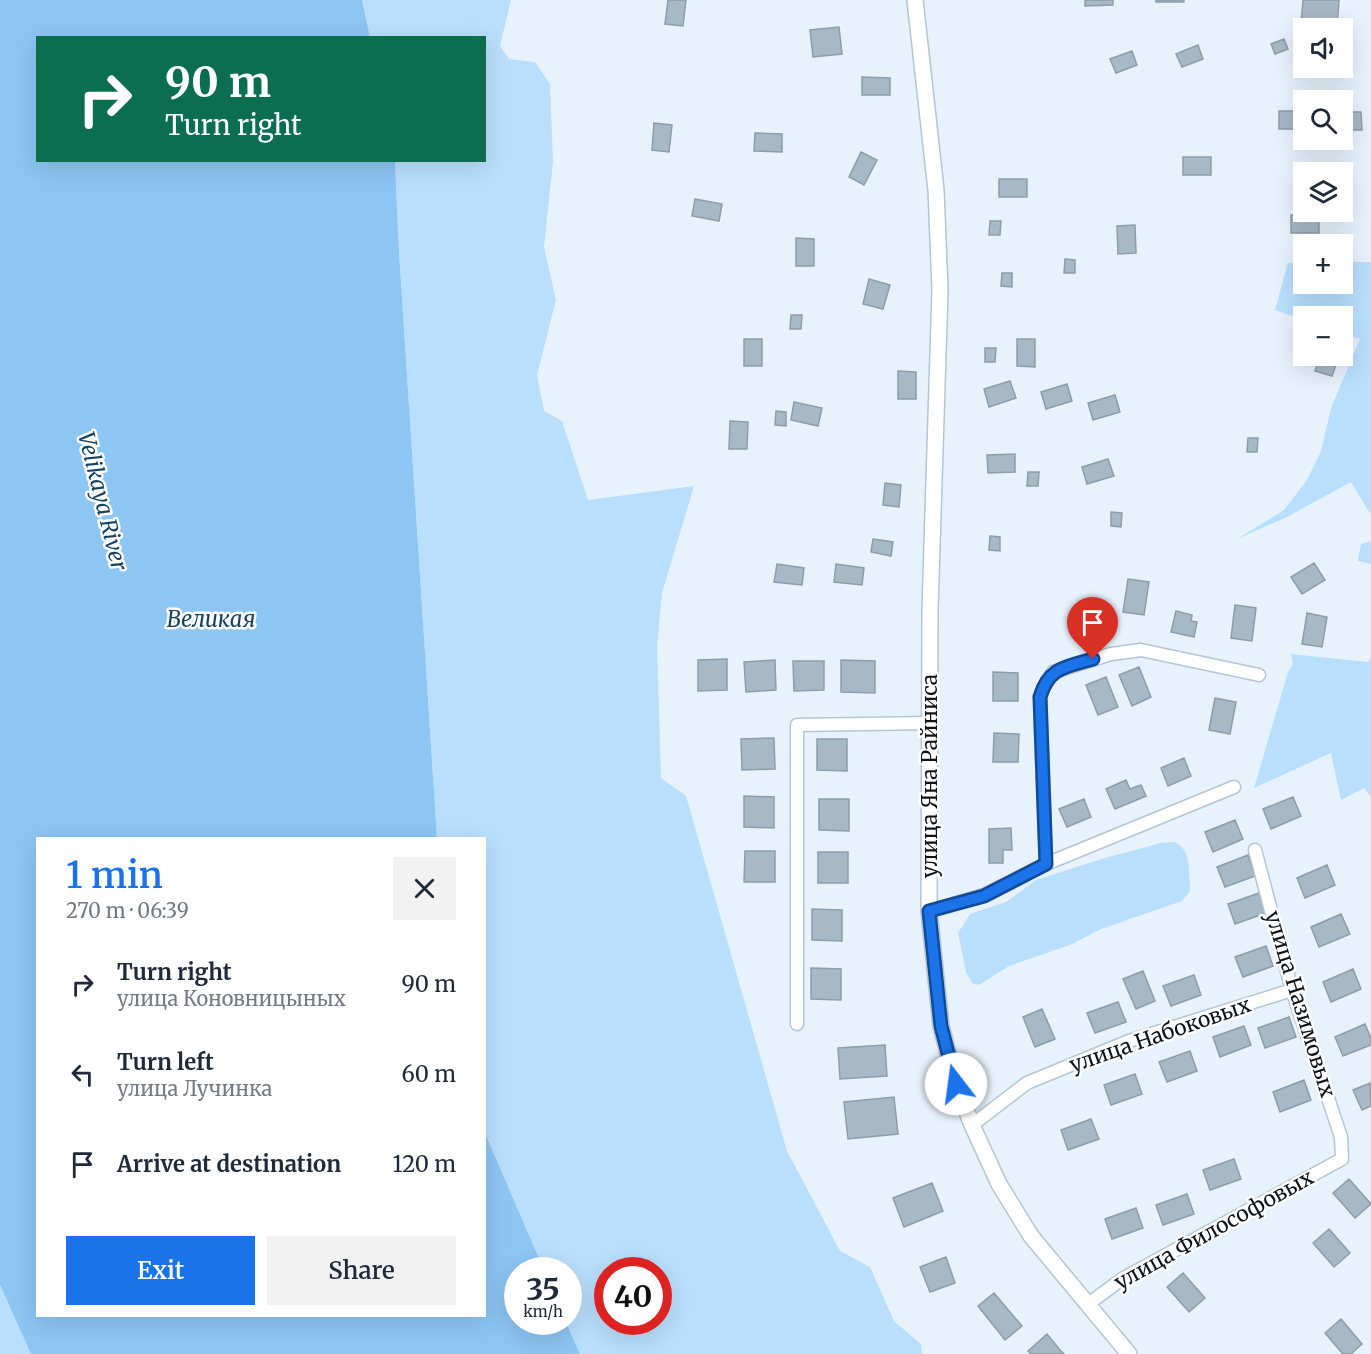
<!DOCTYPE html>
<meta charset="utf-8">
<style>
:root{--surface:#fff;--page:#f2f2f3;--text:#1f2937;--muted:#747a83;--accent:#1a73e8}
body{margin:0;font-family:Merriweather,serif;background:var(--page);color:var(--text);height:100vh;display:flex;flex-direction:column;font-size:22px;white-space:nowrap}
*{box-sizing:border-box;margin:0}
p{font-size:20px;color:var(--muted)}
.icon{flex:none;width:33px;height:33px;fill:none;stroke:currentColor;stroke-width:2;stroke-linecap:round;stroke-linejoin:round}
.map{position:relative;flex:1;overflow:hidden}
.side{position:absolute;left:36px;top:837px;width:450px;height:480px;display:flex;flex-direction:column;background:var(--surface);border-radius:0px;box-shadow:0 6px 24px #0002}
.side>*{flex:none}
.guide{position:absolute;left:36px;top:36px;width:450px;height:126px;border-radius:0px;box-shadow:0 6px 24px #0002;background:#0b6e4f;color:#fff;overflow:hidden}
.tools{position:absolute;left:1293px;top:18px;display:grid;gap:12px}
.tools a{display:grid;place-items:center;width:60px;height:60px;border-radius:0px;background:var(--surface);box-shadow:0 6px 24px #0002;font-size:30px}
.speed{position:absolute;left:504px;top:1257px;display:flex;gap:12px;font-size:30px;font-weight:700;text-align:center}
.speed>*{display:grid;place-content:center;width:78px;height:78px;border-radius:50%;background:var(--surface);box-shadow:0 6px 24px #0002;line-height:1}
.speed small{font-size:15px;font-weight:400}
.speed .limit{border:9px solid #d22;background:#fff;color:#111}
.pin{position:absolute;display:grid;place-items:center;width:51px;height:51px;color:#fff;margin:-62px -26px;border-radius:50% 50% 50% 0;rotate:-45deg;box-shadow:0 0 6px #0007}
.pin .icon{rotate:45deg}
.me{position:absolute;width:66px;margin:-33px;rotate:345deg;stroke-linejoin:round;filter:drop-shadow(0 0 4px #0008)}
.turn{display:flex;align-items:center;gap:21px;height:126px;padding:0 30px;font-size:27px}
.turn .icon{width:78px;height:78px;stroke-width:2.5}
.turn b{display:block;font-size:42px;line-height:51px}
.round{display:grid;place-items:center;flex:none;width:63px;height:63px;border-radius:0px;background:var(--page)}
.overview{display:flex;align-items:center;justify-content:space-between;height:102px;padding:0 30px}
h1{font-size:36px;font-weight:600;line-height:45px;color:var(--accent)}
.cta{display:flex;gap:12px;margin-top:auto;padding:12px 30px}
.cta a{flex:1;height:69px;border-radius:0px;background:var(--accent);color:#fff;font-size:24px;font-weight:600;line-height:69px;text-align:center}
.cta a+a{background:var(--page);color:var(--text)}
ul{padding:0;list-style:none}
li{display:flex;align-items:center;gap:18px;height:90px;padding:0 30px}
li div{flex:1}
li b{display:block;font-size:22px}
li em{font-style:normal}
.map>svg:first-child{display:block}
.green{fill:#b9dffd;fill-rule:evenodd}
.water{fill:#8dc5f3}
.building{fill:#a7b8c7;stroke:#8c9dab;stroke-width:1.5}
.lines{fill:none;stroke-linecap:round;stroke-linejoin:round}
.minor-casing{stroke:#b4c6d5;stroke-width:15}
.tertiary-casing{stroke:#b4c6d5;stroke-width:18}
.minor{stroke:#fff;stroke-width:12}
.tertiary{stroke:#fff;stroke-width:15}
.route-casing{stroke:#114b97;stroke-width:15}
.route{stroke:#1a73e8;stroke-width:10}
.labels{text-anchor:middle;stroke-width:5;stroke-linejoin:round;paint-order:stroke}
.street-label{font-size:21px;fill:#0c1218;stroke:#fefefe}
.water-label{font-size:22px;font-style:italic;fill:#174160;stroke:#fefefe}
</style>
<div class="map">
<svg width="1371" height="1354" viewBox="0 0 1371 1354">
<rect width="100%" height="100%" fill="#e8f2fc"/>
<!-- green -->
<path class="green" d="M362 0H511L500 46 509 59 535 62 550 84 553 162 544 247 556 300 537 375 544 411 562 421 588 500 694 486 662 593 657 646 661 778 686 796 787 1151 840 1251 870 1267 894 1321 921 1344 922 1354H580L566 1322H568V1270H544L485 1133 484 838H437L399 252 395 161 484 160V38L370 37ZM608 1270H658V1322H608Z
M1343 262H1371V515L1351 482 1287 517 1237 539 1284 510 1307 480 1321 451 1331 408 1360 339 1343 333 1342 316H1304L1303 320 1275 310 1288 263H1303L1304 284H1342Z
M1371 541V564L1358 561 1361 544Z
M1291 654 1368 662 1371 658V797L1364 788 1341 800 1331 753 1254 788 1288 672 1293 664Z
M1175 842C1192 850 1189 875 1190 891L1182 901 1101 929 1070 945 1009 966 979 985 972 983 966 972 958 933 970 914 1006 902 1036 880 1105 858 1161 843Z
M0 1285 31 1354H0Z"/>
<!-- water -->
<path class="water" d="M0 0H362L370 37 38 38V160L395 161 399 252 437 838H38V1316H484L485 1133 544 1270H518V1322H566L580 1354H31L0 1285Z"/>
<!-- building -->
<path class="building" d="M668 0H686L683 26 665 24Z
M1085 0H1113V5L1085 6Z
M1156 0H1184V2H1156Z
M1303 0H1339L1337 27 1301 24Z
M839 27 842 54 813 57 810 30Z
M1284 39 1288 49 1275 54 1271 44Z
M1198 45 1203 59 1182 67 1176 54Z
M1132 51 1137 65 1116 73 1110 59Z
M862 77 890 78V95H862Z
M1279 111H1304V129H1279Z
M1342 112H1361L1362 130H1342Z
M654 123 672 125 669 152 652 150Z
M755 133 782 134V152L754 151Z
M861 152 877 160 864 185 849 177Z
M1183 157H1211V175H1183Z
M1296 163H1324V172H1304V181H1296Z
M999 179H1027V197H999Z
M695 199 722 204 719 221 692 216Z
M1291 215H1319V233H1291Z
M990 221H1001L1000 235H989Z
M1135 225 1136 253 1118 254 1117 226Z
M796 238 814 239V266H796Z
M1065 259 1075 260V273H1064Z
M1002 273H1012V287L1001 286Z
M869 279 890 285 883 309 863 304Z
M791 315H802L801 329H790Z
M744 339H762V366H744Z
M1017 339H1035V367L1017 366Z
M985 348H996L995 362H985Z
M1320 356H1339L1332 376 1315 371Z
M898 371 916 372V399H898Z
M1010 381 1016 398 989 407 984 389Z
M1067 384 1072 401 1046 409 1041 392Z
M1115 395 1120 412 1093 420 1088 403Z
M794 402 822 408 818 426 791 420Z
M776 411 786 412V426L775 425Z
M730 421 748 422 747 449H729Z
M1248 438H1258L1257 452H1247Z
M1015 454V472L988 473 987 455Z
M1108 459 1114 476 1087 484 1082 467Z
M1028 472H1039L1038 486H1027Z
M885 483 901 485 899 507 883 505Z
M1111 512 1122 513 1121 527 1111 526Z
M990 536 1000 537V551L989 550Z
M873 539 893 542 891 556 871 552Z
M1314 563 1325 580 1302 594 1291 577Z
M777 564 804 568 802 585 774 582Z
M836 564 864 568 862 585 834 582Z
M1128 579 1149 582 1144 615 1123 612Z
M1235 605 1256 608 1252 641 1231 638Z
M1176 611 1192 615 1191 621 1197 622 1194 637 1171 632Z
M1307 613 1327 617 1322 647 1302 644Z
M727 659V690L698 691V660Z
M775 660 776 690 746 692 744 662Z
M841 660 875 661V693L841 692Z
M793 661H824V690L794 691Z
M1139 667 1151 697 1132 706 1119 675Z
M993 672 1018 673V701H993Z
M1106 677 1118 707 1098 715 1086 685Z
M1215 698 1236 702 1230 734 1209 730Z
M994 733 1019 734 1018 762H993Z
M774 738 775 769 742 770 741 739Z
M817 739H847V771L817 770Z
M1184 758 1191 776 1168 786 1161 768Z
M1126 780 1130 789 1141 785 1146 796 1115 809 1106 789Z
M744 796 774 797V828L744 827Z
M1293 797 1301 816 1271 829 1263 809Z
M819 799H849V831L819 830Z
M1084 799 1091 817 1067 827 1059 809Z
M1235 820 1243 839 1213 852 1205 832Z
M1011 828 1012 850H1003V863H989V829Z
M745 851H775V882H744Z
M818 852H848V883H818Z
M1248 855 1255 876 1225 887 1217 867Z
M1327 865 1335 885 1305 898 1297 878Z
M1259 893 1266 913 1235 924 1228 904Z
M812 909 842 910V941L812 940Z
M1341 914 1350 934 1319 947 1311 927Z
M1266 946 1273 966 1243 977 1235 957Z
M811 968 841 969V1000L811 999Z
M1353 969 1361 989 1331 1002 1323 982Z
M1143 971 1155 1001 1136 1009 1123 979Z
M1194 975 1201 995 1171 1006 1163 986Z
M1118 1002 1126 1022 1095 1033 1087 1013Z
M1042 1009 1055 1039 1035 1047 1023 1017Z
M1289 1017 1296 1037 1265 1048 1258 1028Z
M1365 1024 1371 1038V1045L1343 1056 1335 1037Z
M1244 1026 1251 1045 1220 1057 1213 1037Z
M885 1045 887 1076 840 1079 838 1048Z
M1190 1051 1197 1071 1167 1082 1159 1062Z
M1135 1074 1142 1094 1111 1105 1104 1085Z
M1304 1080 1311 1100 1280 1112 1273 1092Z
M1370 1083 1371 1106 1362 1110 1353 1090Z
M894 1097 898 1134 848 1139 844 1102Z
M1091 1119 1099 1139 1068 1150 1061 1130Z
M1234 1159 1241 1179 1210 1190 1203 1170Z
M1349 1179 1371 1204 1355 1218 1333 1193Z
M932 1183 943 1211 904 1227 893 1198Z
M1187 1194 1194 1214 1163 1225 1156 1205Z
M1136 1208 1143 1228 1112 1239 1105 1219Z
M1329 1229 1350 1253 1334 1267 1313 1243Z
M946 1257 955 1283 930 1292 920 1267Z
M1183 1273 1205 1298 1189 1312 1167 1287Z
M994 1293 1022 1326 1005 1340 978 1306Z
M1341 1319 1362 1344 1351 1354H1343L1325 1333Z
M1047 1334 1060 1350 1064 1354H1031L1028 1351Z"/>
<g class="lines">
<defs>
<path id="minor" d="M1046 864 1040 697 1043 688 1053 672 1111 654 1141 650 1259 675
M929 911 984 895 1046 864 1234 787
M797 1024V725L930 723
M972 1125 1027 1083 1129 1041 1292 990
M1087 1305 1122 1279 1342 1159 1341 1137 1292 990 1255 850"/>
<path id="tertiary" d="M915 0 936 190 940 289 930 610 929 911 941 1026 956 1084 972 1125 999 1184 1031 1236 1129 1354"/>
</defs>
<!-- minor casing -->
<use href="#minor" class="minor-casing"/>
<!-- tertiary casing -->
<use href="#tertiary" class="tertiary-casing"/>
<!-- minor -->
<use href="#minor" class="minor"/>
<!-- tertiary -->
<use href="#tertiary" class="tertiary"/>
</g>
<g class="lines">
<defs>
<path id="route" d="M956 1084 941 1026 929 911 984 896 1046 864 1040 697C1049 667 1066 667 1093 659"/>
</defs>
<!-- route casing -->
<use href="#route" class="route-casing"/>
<!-- route -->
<use href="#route" class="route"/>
</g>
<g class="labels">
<!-- street labels -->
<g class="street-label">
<text transform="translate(930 776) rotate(-90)" y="7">улица Яна Райниса</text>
<text transform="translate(1300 1004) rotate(73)" y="7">улица Назимовых</text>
<text transform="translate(1160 1035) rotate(-19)" y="7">улица Набоковых</text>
<text transform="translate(1214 1230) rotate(-29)" y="7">улица Философовых</text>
</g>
<!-- water labels -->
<g class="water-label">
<text transform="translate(103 501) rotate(76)" y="8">Velikaya River</text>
<text x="211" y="627">Великая</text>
</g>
</g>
</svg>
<div class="tools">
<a><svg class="icon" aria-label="sound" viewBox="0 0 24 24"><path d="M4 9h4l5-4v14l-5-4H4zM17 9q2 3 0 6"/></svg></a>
<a><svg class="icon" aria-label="search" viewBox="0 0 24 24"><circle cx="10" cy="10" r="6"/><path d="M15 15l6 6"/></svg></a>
<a><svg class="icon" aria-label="layers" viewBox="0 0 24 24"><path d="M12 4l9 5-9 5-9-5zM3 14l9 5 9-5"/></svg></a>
<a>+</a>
<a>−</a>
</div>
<div class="speed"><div>35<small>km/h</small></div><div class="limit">40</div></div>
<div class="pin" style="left:1093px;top:659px;background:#d93025"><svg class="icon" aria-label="arrive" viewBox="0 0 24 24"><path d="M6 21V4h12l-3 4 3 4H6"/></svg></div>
<svg class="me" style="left:956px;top:1084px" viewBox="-20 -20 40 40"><circle r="19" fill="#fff"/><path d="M0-13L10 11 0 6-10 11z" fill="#1a73e8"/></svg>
<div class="guide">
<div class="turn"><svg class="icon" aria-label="right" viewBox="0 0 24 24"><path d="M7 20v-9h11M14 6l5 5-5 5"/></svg><div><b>90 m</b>Turn right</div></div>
</div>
<section class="side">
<div class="overview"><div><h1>1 min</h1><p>270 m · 06:39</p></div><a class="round"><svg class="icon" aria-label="close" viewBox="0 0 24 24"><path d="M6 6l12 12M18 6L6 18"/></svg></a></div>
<ul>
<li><svg class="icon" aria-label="right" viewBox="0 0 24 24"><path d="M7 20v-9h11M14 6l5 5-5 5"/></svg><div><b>Turn right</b><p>улица Коновницыных</p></div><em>90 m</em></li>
<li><svg class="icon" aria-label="left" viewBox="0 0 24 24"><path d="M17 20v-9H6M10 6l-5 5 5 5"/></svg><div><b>Turn left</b><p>улица Лучинка</p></div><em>60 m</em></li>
<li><svg class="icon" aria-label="arrive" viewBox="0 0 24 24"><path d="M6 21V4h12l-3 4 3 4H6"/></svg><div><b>Arrive at destination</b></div><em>120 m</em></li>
</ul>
<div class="cta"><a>Exit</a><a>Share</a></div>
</section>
</div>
